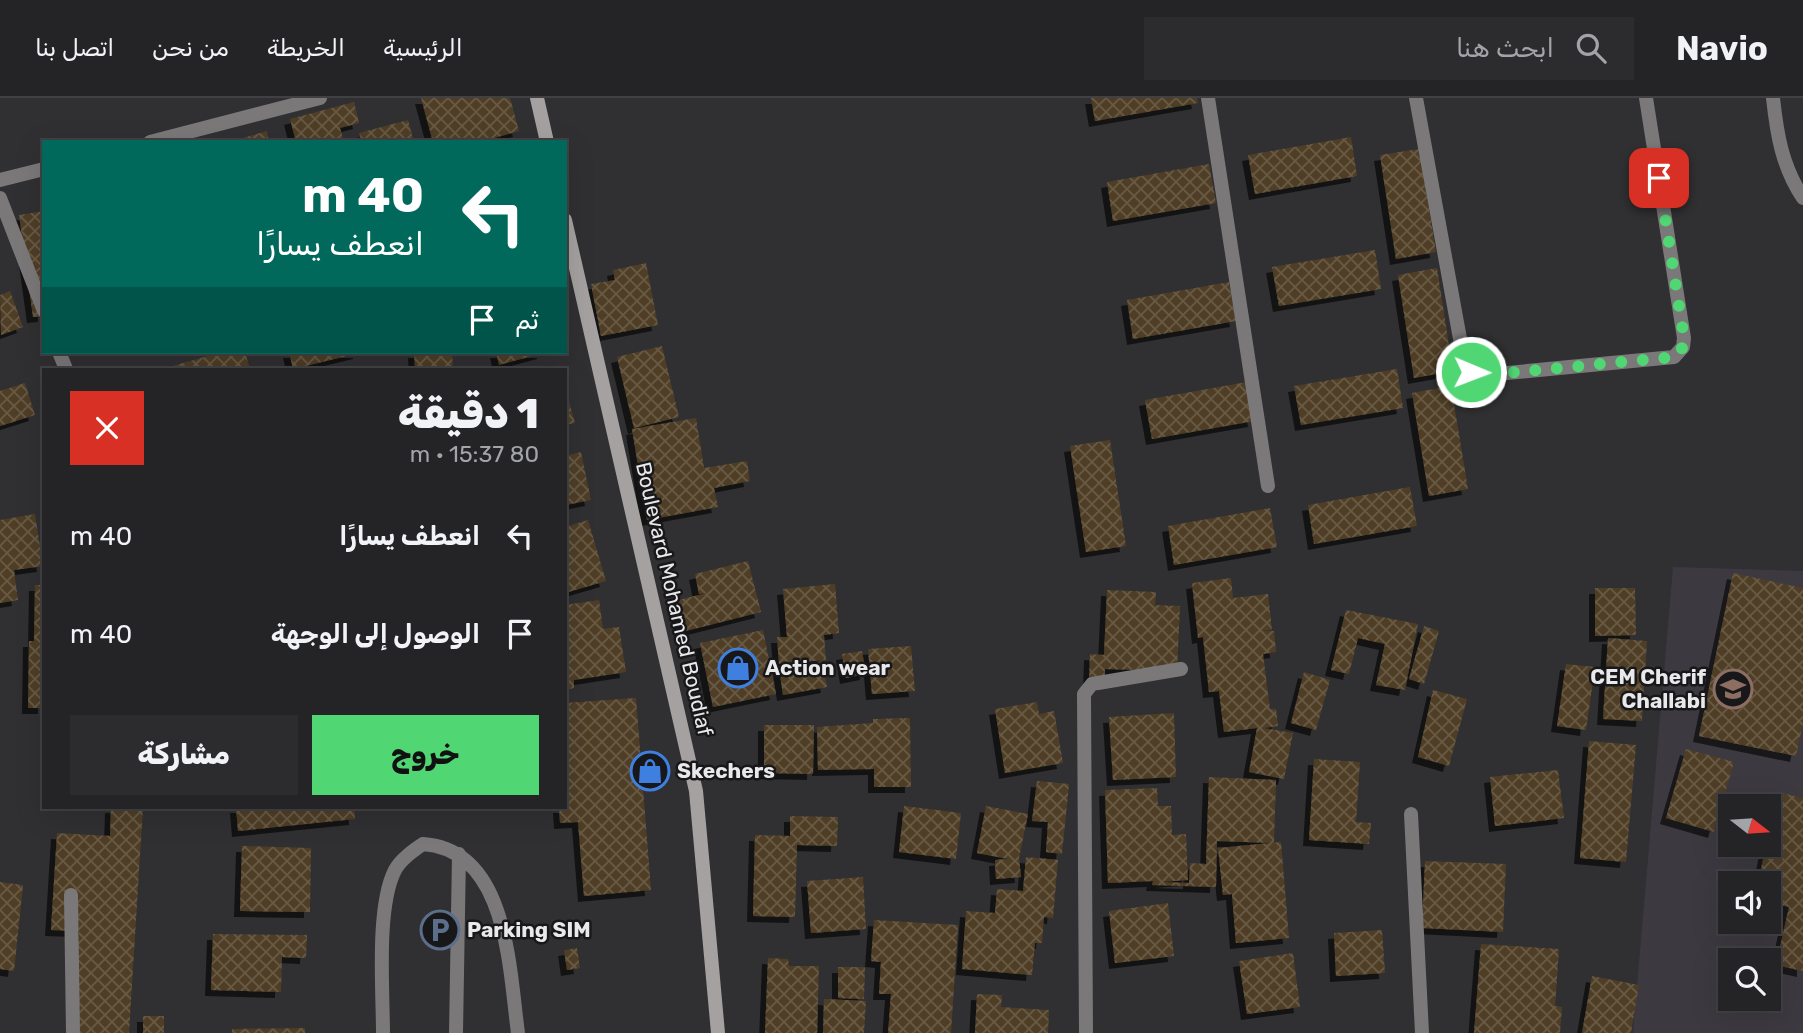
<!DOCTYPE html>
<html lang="ar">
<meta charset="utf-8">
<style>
:root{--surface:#242326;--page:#2c2b2e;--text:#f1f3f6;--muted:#a3a4a7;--line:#414043;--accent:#51d674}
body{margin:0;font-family:Rubik,"Noto Naskh Arabic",sans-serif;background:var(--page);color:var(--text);direction:rtl;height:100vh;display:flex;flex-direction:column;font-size:26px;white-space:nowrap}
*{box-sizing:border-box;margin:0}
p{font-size:23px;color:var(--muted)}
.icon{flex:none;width:38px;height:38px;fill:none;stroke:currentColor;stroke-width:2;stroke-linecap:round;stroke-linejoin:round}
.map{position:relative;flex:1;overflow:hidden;direction:ltr}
.sheet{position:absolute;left:42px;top:270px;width:525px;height:441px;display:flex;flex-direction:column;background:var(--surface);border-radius:0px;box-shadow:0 7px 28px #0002,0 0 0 2px var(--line);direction:rtl}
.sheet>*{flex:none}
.guide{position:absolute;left:42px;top:42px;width:525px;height:214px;border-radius:0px;box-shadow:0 7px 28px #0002,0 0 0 2px var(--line);direction:rtl;background:#00695c;color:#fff;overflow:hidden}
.needle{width:46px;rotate:107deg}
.buttons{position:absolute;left:1718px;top:696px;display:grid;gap:14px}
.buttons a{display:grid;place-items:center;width:63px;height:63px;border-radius:0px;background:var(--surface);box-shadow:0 7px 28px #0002,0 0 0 2px var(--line);font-size:35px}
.pin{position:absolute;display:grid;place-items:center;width:60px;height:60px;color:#fff;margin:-30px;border-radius:14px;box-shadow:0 4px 10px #0006}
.me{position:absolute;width:77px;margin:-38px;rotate:91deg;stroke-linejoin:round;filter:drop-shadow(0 0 5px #0008)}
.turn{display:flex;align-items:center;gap:24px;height:147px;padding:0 28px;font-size:32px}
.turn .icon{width:91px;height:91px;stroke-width:2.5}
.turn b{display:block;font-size:49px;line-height:60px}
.then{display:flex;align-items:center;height:66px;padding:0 28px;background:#0003;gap:14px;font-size:26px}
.round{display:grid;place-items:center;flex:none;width:74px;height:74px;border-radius:0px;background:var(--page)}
.overview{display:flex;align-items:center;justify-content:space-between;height:119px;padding:0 28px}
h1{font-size:42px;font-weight:800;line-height:52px}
.cta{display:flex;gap:14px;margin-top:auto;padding:14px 28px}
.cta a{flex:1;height:80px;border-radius:0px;background:var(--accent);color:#111;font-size:28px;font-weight:800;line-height:80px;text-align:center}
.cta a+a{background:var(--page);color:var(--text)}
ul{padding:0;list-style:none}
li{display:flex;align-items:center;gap:21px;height:98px;padding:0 28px}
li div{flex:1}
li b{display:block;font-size:26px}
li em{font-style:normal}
header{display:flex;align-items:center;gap:42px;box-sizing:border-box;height:98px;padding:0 35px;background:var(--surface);border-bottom:2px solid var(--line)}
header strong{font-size:33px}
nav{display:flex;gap:38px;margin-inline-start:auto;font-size:24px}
.search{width:490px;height:63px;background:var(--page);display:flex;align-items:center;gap:18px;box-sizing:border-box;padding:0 24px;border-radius:0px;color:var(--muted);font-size:26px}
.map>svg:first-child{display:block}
.built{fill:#3d3940;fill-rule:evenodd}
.building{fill:url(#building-cross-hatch);filter:url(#shadow)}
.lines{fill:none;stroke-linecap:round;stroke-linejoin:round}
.service{stroke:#7a7878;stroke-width:14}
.minor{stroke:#7a7878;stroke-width:14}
.tertiary{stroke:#7a7878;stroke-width:14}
.secondary{stroke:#a4a1a0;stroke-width:14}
.route{stroke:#51d674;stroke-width:12;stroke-dasharray:0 21.6}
.labels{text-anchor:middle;stroke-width:5;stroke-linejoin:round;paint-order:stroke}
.street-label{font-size:21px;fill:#e9e8ea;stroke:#181719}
.poi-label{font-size:21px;font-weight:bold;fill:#e9e8ea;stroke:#181719;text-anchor:start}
</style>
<header>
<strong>Navio</strong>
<div class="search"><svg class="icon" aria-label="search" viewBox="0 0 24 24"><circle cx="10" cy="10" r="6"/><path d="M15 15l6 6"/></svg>ابحث هنا</div>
<nav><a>الرئيسية</a><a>الخريطة</a><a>من نحن</a><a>اتصل بنا</a></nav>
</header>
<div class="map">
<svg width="1803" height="935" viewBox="0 0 1803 935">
<defs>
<pattern id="building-cross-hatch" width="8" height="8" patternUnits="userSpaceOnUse" patternTransform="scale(1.75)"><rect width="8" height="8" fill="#4f3e25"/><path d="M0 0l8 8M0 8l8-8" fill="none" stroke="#685a45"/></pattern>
<filter id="shadow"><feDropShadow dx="-6" dy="6" stdDeviation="0" flood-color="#0009"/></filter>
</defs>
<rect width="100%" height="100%" fill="#302f32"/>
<!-- built -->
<path class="built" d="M1673 469 1803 473V935H1633ZM1731 709H1769V747H1731ZM1731 786H1769V824H1731ZM1731 863H1769V901H1731Z"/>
<!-- building -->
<path class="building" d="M421 0H510L519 33 480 44H433Z
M1091 0H1197L1198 5 1095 23Z
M354 4 359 25 340 30 344 44H296L290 21Z
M408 22 414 44H362L359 35Z
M267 33 269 44H232V43Z
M1351 39 1357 78 1255 96 1248 57Z
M1419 51 1436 154 1396 161 1380 57Z
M1209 66 1216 105 1113 123 1107 84Z
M44 113V218L33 219 19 117Z
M1375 152 1381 191 1279 208 1272 169Z
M646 165 658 227 601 238 591 186 615 182 613 172Z
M1437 170 1453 273 1414 280 1398 177Z
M1229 184 1236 223 1133 241 1127 202Z
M10 193 23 229 1 237 0 197Z
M662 248 679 319 634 330 617 259Z
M222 254H245L250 271H162Z
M289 254H359V255L293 271Z
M414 254H452L453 271H415Z
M496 254H543V255L499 267Z
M1397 271 1403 310 1301 327 1294 288Z
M1247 284 1254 323 1152 341 1145 302Z
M25 285 35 317 0 328V293Z
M1451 288 1468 391 1429 398 1412 295Z
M565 289 575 325 565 327Z
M696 320 704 370 747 363 750 383 714 390 718 409 647 422 632 331Z
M1110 342 1126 448 1086 454 1070 348Z
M581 354 591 402 566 407 565 358Z
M1410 389 1417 428 1314 446 1308 407Z
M1270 410 1277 449 1174 467 1168 428Z
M35 416 43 468 14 472 18 502 0 505V422Z
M588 422 606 483 565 495V429Z
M748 463 761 514 682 534 674 503 707 495 699 496 695 476Z
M1733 475 1803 490V625L1796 658 1699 638Z
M1231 480 1233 500 1268 496 1272 532 1261 533H1274L1276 554 1263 556 1270 611H1276L1278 628 1264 630 1293 635 1284 681 1249 674 1257 630 1224 634 1219 593 1209 594 1203 539 1198 540 1192 485Z
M835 486 839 535 824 537 826 562 779 566 777 539H787L783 491Z
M35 487H44V610H28L29 543H34Z
M1595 490H1635L1636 537 1595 538Z
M1107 492 1156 494 1155 507 1180 508 1177 573 1105 571 1104 587 1089 586 1090 556 1104 557Z
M599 502 603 531 619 529 626 574 574 582V590L565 592V507Z
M1346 512 1418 526 1405 592 1376 587 1385 546 1358 540 1349 576 1331 572Z
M1424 528 1439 533 1424 586 1409 581Z
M763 532 776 596 713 609 700 545Z
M1608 540 1647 543 1642 623 1603 621Z
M911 548 915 593 872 596 868 551Z
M862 553 866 576 846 580 842 556Z
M822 563 827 589 783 597 779 570Z
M1566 566 1595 569 1586 632 1557 628Z
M1304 574 1330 582 1316 632 1291 625Z
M1433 592 1467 601 1449 668 1418 659Z
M636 600 651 792 584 798 578 724 560 725 559 709H565V605Z
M1037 604 1039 616 1054 613 1063 665 1005 675 995 611Z
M1174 615 1176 679 1113 682 1109 619Z
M910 620 911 689H874V671L818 672 817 629 873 625V621Z
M764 627H814L813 676 764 675Z
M1589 643 1636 647 1626 764 1580 760Z
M1686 651 1734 664 1714 734 1666 720Z
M1314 661 1360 664 1356 724 1371 725 1369 746 1309 742Z
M1558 672 1564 720 1495 728 1490 679Z
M1209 679 1276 682 1274 745 1217 743 1216 789 1152 787 1153 783 1108 785 1105 692 1157 690 1158 708H1171L1172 737 1186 736 1188 782 1161 784 1189 785 1190 765 1206 766Z
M1037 683 1069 686 1062 756 1046 754 1048 724 1032 723Z
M1778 694 1803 700V873L1776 867 1789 809 1769 804V786H1758L1766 747H1769Z
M904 708 961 715 956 761 899 754Z
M986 708 1028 716 1019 760 1021 779 996 781 995 762 1008 761 977 755Z
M111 709H143L129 935H73L79 833 51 832 57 735 110 738Z
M236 709H354L355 721 238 733Z
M790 718 838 719 837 748 797 747 795 819 753 818 755 737 790 738Z
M1281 744 1289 840 1236 845 1232 796 1223 797 1218 750Z
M242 748 311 750 310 814 240 813Z
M1026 759 1058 762 1053 820 1044 819 1042 845H1035L1032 877 962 871 966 813 995 815 997 791 1023 793Z
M1425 763 1506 766 1503 834 1422 830Z
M863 779 866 831 811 835 807 783Z
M0 784 23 787 14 873 0 871Z
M1168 805 1174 858 1115 865 1109 813Z
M874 822 958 827 951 935H888L891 896H879L881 864 871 863Z
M1382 832 1385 875 1336 878 1334 835Z
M213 836 307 837 306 860 282 859 281 894 211 892Z
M1481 846 1559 851 1555 908 1562 909 1560 935H1474Z
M577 850 580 870 567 872 564 852Z
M1293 855 1300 909 1247 916 1239 863Z
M768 860 788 861 789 868H819L817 935H765Z
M838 869H865L864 901 838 900Z
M1592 878 1639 887 1631 935H1582Z
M977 896 1002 897 1001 909 1049 912 1048 935H975Z
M824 901 866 903 864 935H823Z
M143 918H164V935H143Z
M305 930V935H232V931Z"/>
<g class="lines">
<!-- service -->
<path class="service" d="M383 935C383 893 376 809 395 772 401 761 413 753 423 746 508 752 509 870 518 935
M456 935 459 756"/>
<!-- minor -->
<path class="minor" d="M1208 0 1268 388
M1416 0 1465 268 1471 274 1486 277 1674 259 1683 249 1684 240 1646 0
M1773 0C1777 37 1782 68 1803 100
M0 100 44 213
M59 254 66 271
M1411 716 1422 935
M71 797 73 935
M1086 935 1084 596 1092 586 1181 571"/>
<!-- tertiary -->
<path class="tertiary" d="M150 44 320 0
M0 82 44 71"/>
<!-- secondary -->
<path class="secondary" d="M537 0 547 44
M565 122 696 693 718 935"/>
</g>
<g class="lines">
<!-- route -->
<path class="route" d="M1471 274 1486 277 1674 259 1683 249 1684 240 1659 80"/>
</g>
<!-- icons -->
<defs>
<symbol id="shop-ring" viewBox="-11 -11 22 22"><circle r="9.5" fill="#181719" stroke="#3f7fe0" stroke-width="1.5"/><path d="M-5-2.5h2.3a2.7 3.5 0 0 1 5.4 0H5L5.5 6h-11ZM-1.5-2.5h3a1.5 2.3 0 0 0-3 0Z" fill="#3f7fe0"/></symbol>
<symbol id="school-ring" viewBox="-11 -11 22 22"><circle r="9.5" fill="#181719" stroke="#8d6e63" stroke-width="1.5"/><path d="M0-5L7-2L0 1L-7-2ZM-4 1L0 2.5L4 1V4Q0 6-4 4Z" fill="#8d6e63"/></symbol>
<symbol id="parking-ring" viewBox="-11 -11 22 22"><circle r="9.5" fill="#181719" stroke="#5c6f8a" stroke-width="1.5"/><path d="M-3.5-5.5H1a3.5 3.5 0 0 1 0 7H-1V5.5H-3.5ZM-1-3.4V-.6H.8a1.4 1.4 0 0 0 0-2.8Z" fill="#5c6f8a"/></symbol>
</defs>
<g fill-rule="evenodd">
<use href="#shop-ring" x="716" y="548" width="44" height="44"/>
<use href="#school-ring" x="1711" y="569" width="44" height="44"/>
<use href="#shop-ring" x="628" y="651" width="44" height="44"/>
<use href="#parking-ring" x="418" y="810" width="44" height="44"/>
</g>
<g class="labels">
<!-- street labels -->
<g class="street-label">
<text transform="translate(674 501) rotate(77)" y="7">Boulevard Mohamed Boudiaf</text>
</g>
<!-- poi labels -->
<g class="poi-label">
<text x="765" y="577">Action wear</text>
<text x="1706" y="586" text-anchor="end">CEM Cherif<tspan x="1706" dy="24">Challabi</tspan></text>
<text x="677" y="680">Skechers</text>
<text x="467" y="839">Parking SIM</text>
</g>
</g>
</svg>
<div class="buttons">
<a><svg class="needle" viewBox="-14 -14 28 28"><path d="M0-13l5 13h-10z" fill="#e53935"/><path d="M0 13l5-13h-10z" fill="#a3a4a7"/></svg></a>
<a><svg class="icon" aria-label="sound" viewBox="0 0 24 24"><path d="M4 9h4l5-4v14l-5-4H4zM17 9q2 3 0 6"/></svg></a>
<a><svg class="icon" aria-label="search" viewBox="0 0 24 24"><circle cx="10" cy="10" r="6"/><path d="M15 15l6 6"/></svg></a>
</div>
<div class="pin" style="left:1659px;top:80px;background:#d93025"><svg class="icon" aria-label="arrive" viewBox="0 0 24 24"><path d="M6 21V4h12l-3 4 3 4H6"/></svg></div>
<svg class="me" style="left:1471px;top:274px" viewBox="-20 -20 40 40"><circle r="17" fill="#51d674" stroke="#fff" stroke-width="3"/><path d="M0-11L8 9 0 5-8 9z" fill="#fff"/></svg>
<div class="guide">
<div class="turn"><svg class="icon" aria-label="left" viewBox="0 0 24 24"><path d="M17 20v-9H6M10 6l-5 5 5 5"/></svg><div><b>40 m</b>انعطف يسارًا</div></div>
<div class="then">ثم<svg class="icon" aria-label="arrive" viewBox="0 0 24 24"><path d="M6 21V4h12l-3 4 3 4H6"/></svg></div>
</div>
<section class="sheet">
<div class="overview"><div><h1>1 دقيقة</h1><p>80 m · 15:37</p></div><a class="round" style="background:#d93025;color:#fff"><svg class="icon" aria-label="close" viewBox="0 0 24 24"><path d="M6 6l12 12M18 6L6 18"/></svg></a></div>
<ul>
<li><svg class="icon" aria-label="left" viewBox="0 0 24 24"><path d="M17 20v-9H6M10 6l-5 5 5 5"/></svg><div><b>انعطف يسارًا</b></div><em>40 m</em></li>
<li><svg class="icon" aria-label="arrive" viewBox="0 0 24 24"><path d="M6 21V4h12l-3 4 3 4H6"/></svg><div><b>الوصول إلى الوجهة</b></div><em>40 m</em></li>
</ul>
<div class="cta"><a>خروج</a><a>مشاركة</a></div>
</section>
</div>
